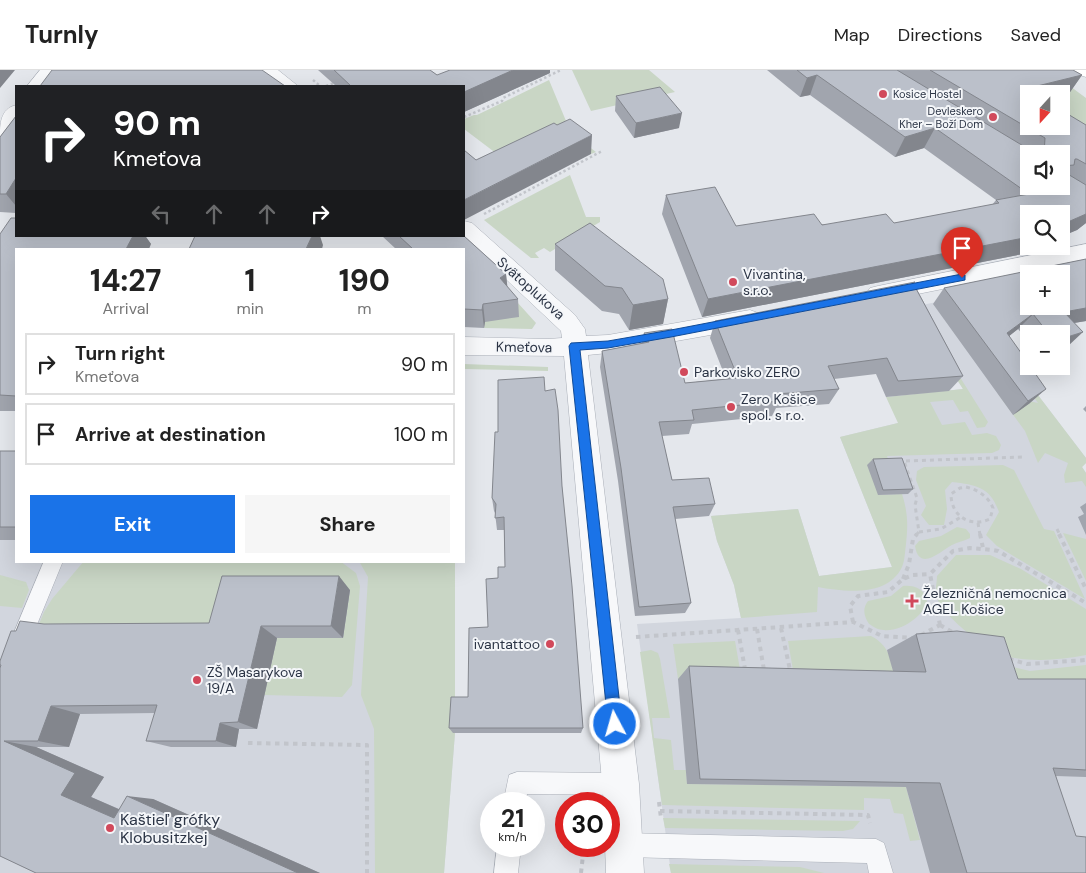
<!DOCTYPE html>
<meta charset="utf-8">
<style>
:root{--surface:#fff;--page:#f6f6f6;--text:#222;--muted:#767676;--line:#e0e0e0;--accent:#1a73e8}
body{margin:0;font-family:"DM Sans",sans-serif;background:var(--page);color:var(--text);height:100vh;display:flex;flex-direction:column;font-size:19px;white-space:nowrap}
*{box-sizing:border-box;margin:0}
p{font-size:16px;color:var(--muted)}
.icon{flex:none;width:28px;height:28px;fill:none;stroke:currentColor;stroke-width:2;stroke-linecap:round;stroke-linejoin:round}
.map{position:relative;flex:1;overflow:hidden}
.drawer{position:absolute;left:15px;top:178px;width:450px;height:315px;display:flex;flex-direction:column;background:var(--surface);border-radius:0px;box-shadow:0 5px 20px #0002}
.drawer>*{flex:none}
.guide{position:absolute;left:15px;top:15px;width:450px;height:152px;border-radius:0px;box-shadow:0 5px 20px #0002;background:#202124;color:#fff;overflow:hidden}
.needle{width:32px;rotate:201deg}
.tools{position:absolute;left:1020px;top:15px;display:grid;gap:10px}
.tools a{display:grid;place-items:center;width:50px;height:50px;border-radius:0px;background:var(--surface);box-shadow:0 5px 20px #0002;font-size:25px}
.speed{position:absolute;left:480px;top:722px;display:flex;gap:10px;font-size:25px;font-weight:700;text-align:center}
.speed>*{display:grid;place-content:center;width:65px;height:65px;border-radius:50%;background:var(--surface);box-shadow:0 5px 20px #0002;line-height:1}
.speed small{font-size:12px;font-weight:400}
.speed .limit{border:8px solid #d22;background:#fff;color:#111}
.pin{position:absolute;display:grid;place-items:center;width:42px;height:42px;color:#fff;margin:-51px -21px;border-radius:50% 50% 50% 0;rotate:-45deg;box-shadow:0 0 5px #0007}
.pin .icon{rotate:45deg}
.me{position:absolute;width:55px;margin:-28px;rotate:354deg;stroke-linejoin:round;filter:drop-shadow(0 0 4px #0008)}
.turn{display:flex;align-items:center;gap:18px;height:105px;padding:0 15px;font-size:22px}
.turn .icon{width:65px;height:65px;stroke-width:2.5}
.turn b{display:block;font-size:35px;line-height:42px}
.lanes{display:flex;align-items:center;height:48px;padding:0 15px;background:#0003;justify-content:center;gap:25px;direction:ltr}
.lanes .off{opacity:.35}
.eta{display:flex;justify-content:space-evenly;align-items:center;height:85px;text-align:center}
.eta b{font-size:30px;font-weight:700;line-height:35px}
.button{display:flex;gap:10px;margin-top:auto;padding:10px 15px}
.button a{flex:1;height:58px;border-radius:0px;background:var(--accent);color:#fff;font-size:20px;font-weight:700;line-height:58px;text-align:center}
.button a+a{background:var(--page);color:var(--text)}
ul{padding:0;list-style:none}
li{display:flex;align-items:center;gap:15px;height:62px;margin:0 10px 8px;padding:0 5px;border:2px solid var(--line);border-radius:0px}
li div{flex:1}
li b{display:block;font-size:19px}
li em{font-style:normal}
header{display:flex;align-items:center;gap:30px;box-sizing:border-box;height:70px;padding:0 25px;background:var(--surface);border-bottom:1px solid var(--line)}
header strong{font-size:24px}
nav{display:flex;gap:28px;margin-inline-start:auto;font-size:18px}
.map>svg:first-child{display:block}
.built{fill:#d2d6de}
.green{fill:#c9d6c5}
.lines{fill:none;stroke-linecap:round;stroke-linejoin:round}
.lane-casing{stroke:#a9aeb7;stroke-width:1}
.street-casing{stroke:#a9aeb7;stroke-width:1}
.secondary-casing{stroke:#a9aeb7;stroke-width:1}
.path-far2{stroke:#c2c5cb;stroke-width:2.5;stroke-dasharray:2.5 2.5;stroke-linecap:butt}
.path-far1{stroke:#c2c5cb;stroke-width:3;stroke-dasharray:4 4;stroke-linecap:butt}
.path{stroke:#c2c5cb;stroke-width:4;stroke-dasharray:4.5 4.5;stroke-linecap:butt}
.lane{fill:#f7f8fa;fill-rule:evenodd}
.street{fill:#f7f8fa;fill-rule:evenodd}
.secondary{fill:#fff;fill-rule:evenodd}
.wall{fill:#a1a5ae;fill-rule:evenodd}
.shaded-wall{fill:#83868d}
.building{fill:#bbc0ca;stroke:#83868d;fill-rule:evenodd}
.route{fill:#1a73e8;stroke:#114b97}
.poi-dot{fill:#d1495b;stroke:#f4f6f9;stroke-width:2}
.labels{text-anchor:middle;stroke-width:4;stroke-linejoin:round;paint-order:stroke}
.far-poi-label{font-size:11px;fill:#2b3445;stroke:#f4f6f9;text-anchor:start}
.poi-label{font-size:14px;fill:#2b3445;stroke:#f4f6f9;text-anchor:start}
.street-label{font-size:14px;fill:#2b3445;stroke:#f4f6f9}
.near-poi-label{font-size:16px;fill:#2b3445;stroke:#f4f6f9;text-anchor:start}
</style>
<header>
<strong>Turnly</strong>
<nav><a>Map</a><a>Directions</a><a>Saved</a></nav>
</header>
<div class="map">
<svg width="1086" height="803" viewBox="0 0 1086 803">
<rect width="100%" height="100%" fill="#e4e7ec"/>
<!-- built -->
<path class="built" d="M963 227 1086 388V393L1082 397 1086 403V803H671L637 554 741 548 734 515 717 471 711 446 798 439 819 506 892 497 840 367 898 353 915 324 963 319 911 237Z
M0 383 16 384V491H455V663L444 803H0Z"/>
<!-- green -->
<path class="green" d="M572 0H649L675 22 591 41Z
M1048 0 1086 28V90L1072 61 1061 55V27L1067 25Z
M549 10 571 63 596 82 591 84 501 87 464 59V49L474 45H477Z
M570 105 586 147H600V152L550 182 544 178 535 183 539 188H531L484 150Z
M508 222 536 253 532 259 484 258 485 251Z
M960 227H963L1086 388V393L1082 397 1086 403V417L1082 411 1065 413 1064 405 1068 393 1045 383 1038 393 1025 361 998 324 1038 333Z
M910 237 928 256 988 352 985 357 977 358 968 341 960 342 953 330 930 332 942 355 965 352 972 365 987 363 996 366 1001 375 999 380 992 383 887 386 890 394 878 425 902 424C908 443 908 455 906 474 905 481 905 490 902 497 888 527 845 522 818 517L817 542 741 548 734 515 717 471 711 446 798 439 819 506 892 497 840 367 898 353 886 327 963 319Z
M464 294 548 297V301L464 299Z
M1003 395 1014 400 1044 459 1054 461 1085 529 997 476 986 465 999 442C990 417 977 415 952 412L945 420 947 439 944 455H929L921 445 926 436 916 410 917 401 924 397Z
M957 457 966 459 970 464V468C964 471 958 472 952 475 942 480 919 503 915 476L919 471 941 466Z
M1063 463 1086 469V511Z
M956 485H990L1021 499 1086 539V585C1062 590 1033 592 1009 587 989 582 941 546 936 525 935 519 937 512 937 506Z
M84 491H340L356 503 360 516 352 615 342 627 264 625 277 568H343L350 520 228 565 23 593 44 542 52 529Z
M359 491H455V663L444 803H375L374 659 361 625 368 507Z
M0 505 26 512 29 520 22 538 0 536Z
M903 516C914 515 926 519 927 532 923 547 900 562 884 560 878 560 874 557 869 554 864 546 862 539 868 531L891 526Z
M871 566C892 577 891 593 896 614L795 612 788 571Z
M735 571 742 611 678 609 673 574Z
M651 580 658 583 660 589 670 648H652L654 668 671 670 674 700H686L687 714 906 717 920 770 910 771 903 744 894 743 890 729 864 728V740L662 735 640 582Z
M995 593 1030 601 1086 595V622L1017 621Z
M663 748 860 751 853 759 843 761 665 758Z
M669 794 800 797 824 803H671Z"/>
<g class="lines">
<defs>
<path id="lane" d="M44 491H63L27 579 20 582 13 579 10 572Z
M517 702 621 703 629 706 632 714 629 722 621 725 527 724 525 734H503L509 705Z
M624 763 876 769 884 773 893 803H869L867 793 624 787 616 783 612 775 616 767Z
M497 776H521L518 803H494Z"/>
<path id="street" d="M40 0H58L45 16H27Z
M258 0H278L298 16H278Z
M16 35C17 49 16 64 0 68 0 54 0 39 16 35Z
M464 151 472 153 575 245 585 259 586 266 608 265 750 240 758 243 762 249 758 255 750 258 608 283 588 285 639 714 644 803H606L605 776H609V734H604L564 286 464 285V267L548 269 562 268 561 261 460 166H464Z
M1086 174V190L878 232 870 230 866 224 870 218 878 216Z"/>
<path id="secondary" d="M1073 0H1086V7L1076 4Z"/>
</defs>
<!-- lane casing -->
<use href="#lane" class="lane-casing"/>
<!-- street casing -->
<use href="#street" class="street-casing"/>
<!-- secondary casing -->
<use href="#secondary" class="secondary-casing"/>
<!-- path-far2 -->
<path class="path-far2" d="M313 10 320 16
M326 16 337 12
M464 47 497 33 502 31 503 28 561 0
M484 144 602 81"/>
<!-- path-far1 -->
<path class="path-far1" d="M966 417C978 420 988 426 993 438L990 449C970 458 951 446 951 424L960 418Z
M978 453 980 465
M1057 459 1060 465
M919 462 941 459 961 447
M916 465 919 462 915 435 917 428 904 391 1023 387"/>
<!-- path -->
<path class="path" d="M980 464 983 478
M1059 464 1086 519
M903 509 909 494 913 469 917 464
M853 552 850 536 858 526 888 522 903 509 913 505 930 504
M940 555 930 504 953 481 970 478 993 480 998 481 1086 533
M940 555 954 563
M781 558 790 600H788
M757 559 764 600
M738 560 745 599H747
M921 565 940 555
M636 567 853 552 882 566 913 568
M1009 589 1027 594 1086 590
M248 673 367 675V803
M659 732 661 748
M660 741 868 745 870 753
M581 803 584 776"/>
<!-- lane -->
<use href="#lane" class="lane"/>
<!-- street -->
<use href="#street" class="street"/>
<!-- secondary -->
<use href="#secondary" class="secondary"/>
</g>
<!-- wall -->
<path class="wall" d="M318 0H430L437 5 550 3 464 42V16H336Z
M767 0H1073L1082 5 1068 25 1029 24 1086 55V153L1077 160 1029 176H1041L1023 184 702 247 662 144 666 125 736 156 894 153 992 135 996 130 924 78 895 87 810 25 800 27ZM1029 84H1061V116Z
M616 26 679 58 634 68 615 41Z
M16 46V143L0 142V67Z
M0 164 16 166H147L146 167 151 174 16 179V341H0Z
M382 166H464L506 204 507 217 518 229 519 247 485 252 484 258 464 257V179H396Z
M555 174 668 229 663 254 629 260 619 244 602 241 555 200Z
M1086 189V251L1074 253 1067 277 1061 264H1029V272L1018 259 1009 266 1030 333 1013 345 933 234 944 218Z
M914 214 963 306 949 321 886 327 876 304 834 309 839 319 829 334 776 338 772 346 692 354 689 364 662 366 672 410 715 434 709 446 675 449 691 533 685 543 635 546 618 411 600 297 602 281 642 273 644 263 685 313 726 309 710 268 715 251Z
M545 321 562 416 583 658 581 663H453L449 658 468 627 488 557 498 508 505 497 504 460H497L495 443 494 441 492 428 498 362Z
M1086 336V342L1083 339Z
M0 381H16V470H0Z
M873 389 913 419 908 424 878 425 867 395Z
M1086 433V465L1078 447 1084 444 1080 437Z
M350 520 343 568H277L257 659H239L236 677H171L146 671 155 643 80 644 69 677H36L104 707 91 727 119 739 153 729 320 803H36L0 786V598L16 561 44 554 209 553Z
M916 564 1018 609H1086V707L1056 706 1086 803H930L906 717 687 714 678 609 689 596 893 601 887 580Z"/>
<!-- shaded-wall -->
<path class="shaded-wall" d="M0 0H15L0 18Z
M513 0H550V3L464 42V22Z
M817 5 810 25 800 27 807 8Z
M1082 5 1068 25 1061 27V24H1029L1025 19Z
M682 43 679 58 634 68 636 53Z
M935 58 924 78 895 87 905 67Z
M592 65 591 84 464 150V130Z
M16 108V136L6 124Z
M1086 144V153L1077 160 1061 167V155Z
M133 166H147L146 167 151 174 149 179H126Z
M312 166H320L323 175 322 179H306Z
M1029 167V176H1041L1023 184 702 247 708 229Z
M506 204 508 222 500 208Z
M668 229 663 254 629 260 633 235Z
M483 234 485 252 484 258 482 240Z
M1086 238V251L1049 257 1064 242Z
M1033 244 1018 259 994 278 1007 263Z
M1083 262 1067 277 1061 279V269Z
M1046 319 1030 333 1013 345 1028 331Z
M339 506 350 520 343 568 331 556Z
M261 556 277 568 257 659 238 652Z
M51 636 80 644 69 677 38 671Z
M220 653 239 659 236 677 216 671Z
M4 671 36 677 104 707 91 727 141 749 114 748 61 725Z
M127 726 153 729 320 803H298Z"/>
<!-- building -->
<path class="building" d="M52 0H262L285 16H40Z
M334 0H430L437 5 450 0H513L464 22V16H351Z
M797 0H897L1035 83 1038 84H1029V116H1061V84H1044L1045 68 930 0H1073L1082 5 1025 19 1033 24H1029V56H1061V40L1086 55V94L1077 89H1075L1074 95 1062 96 1066 103 1086 115V144L1061 155V144H1029V167L708 229 666 125 715 117 736 156 814 144 822 155 886 144 894 153 999 133 996 130 1029 124 935 58 905 67 817 5 807 8Z
M660 17 682 43 636 53 616 26Z
M16 46V108L6 124H0V67Z
M570 49 592 65 464 130V80L476 90 554 53 557 55Z
M11 148H16V166H133L126 179H16V326L0 325V164Z
M590 153 663 209 668 229 633 235 622 218 605 216 555 174Z
M195 166H312L306 179H189Z
M399 166H464L506 204 500 208 518 229 483 234 482 240 464 239V179H413Z
M1086 189V238L1064 242 1083 262 1061 269V264H1049L1033 244 1007 263 1029 294V296H1030L1046 319 1028 331 944 218ZM1029 204H1061V236H1029Z
M915 212 913 213 963 306 898 311 887 288 828 296 839 319 777 324 780 331 692 340 694 350 659 352 672 410 709 408 715 434 673 437 691 533 639 537 621 398 602 281 649 272 644 263 672 259 685 313 738 308 715 251Z
M544 307 545 321 555 319 558 340 562 416 572 516 583 658H449L451 627H468L469 558 488 557 486 509 498 508V497H505L504 447 495 448 496 434 492 428 495 362H498V310Z
M0 381H16V457H0Z
M902 388 913 419 883 420 873 389Z
M222 506H339L331 556H261L238 652 220 653 216 671H146L157 635 51 636 38 671H4L75 703 61 725 114 748 127 726 298 803H36L0 786V598L1 595H0V591L11 561H16L20 551 44 554 209 553Z
M957 561 1004 567 1018 609H1086V700L1053 698 1076 766 1086 767V803H967L940 713 700 709 689 596 926 602 916 564Z"/>
<!-- route -->
<path class="route" d="M962 204 965 205V210L671 267 608 278 580 280 622 654 620 659 615 661 610 659 608 654 569 276 571 273 608 271 671 260Z"/>
<!-- markers -->
<g class="poi-dot">
<circle cx="883" cy="24" r="5"/>
<circle cx="993" cy="47" r="5"/>
<circle cx="733" cy="212" r="5"/>
<circle cx="684" cy="302" r="5"/>
<circle cx="731" cy="337" r="5"/>
<path d="M909.5 523.5h5v5h5v5h-5v5h-5v-5h-5v-5h5z"/>
<circle cx="550" cy="574" r="5"/>
<circle cx="197" cy="610" r="5"/>
<circle cx="110" cy="758" r="5"/>
</g>
<g class="labels">
<!-- far-poi labels -->
<g class="far-poi-label">
<text x="893" y="28">Kosice Hostel</text>
<text x="983" y="45" text-anchor="end">Devleskero<tspan x="983" dy="13">Kher – Boží Dom</tspan></text>
</g>
<!-- poi labels -->
<g class="poi-label">
<text x="743" y="209">Vivantina,<tspan x="743" dy="16">s.r.o.</tspan></text>
<text x="694" y="307">Parkovisko ZERO</text>
<text x="741" y="334">Zero Košice<tspan x="741" dy="16">spol. s r.o.</tspan></text>
<text x="923" y="528">Železničná nemocnica<tspan x="923" dy="16">AGEL Košice</tspan></text>
<text x="540" y="579" text-anchor="end">ivantattoo</text>
<text x="207" y="607">ZŠ Masarykova<tspan x="207" dy="16">19/A</tspan></text>
</g>
<!-- street labels -->
<g class="street-label">
<text transform="translate(531 218) rotate(42)" y="5">Svätoplukova</text>
<text transform="translate(524 277) rotate(1)" y="5">Kmeťova</text>
</g>
<!-- near-poi labels -->
<g class="near-poi-label">
<text x="120" y="755">Kaštieľ grófky<tspan x="120" dy="18">Klobusitzkej</tspan></text>
</g>
</g>
</svg>
<div class="tools">
<a><svg class="needle" viewBox="-14 -14 28 28"><path d="M0-13l5 13h-10z" fill="#e53935"/><path d="M0 13l5-13h-10z" fill="#767676"/></svg></a>
<a><svg class="icon" aria-label="sound" viewBox="0 0 24 24"><path d="M4 9h4l5-4v14l-5-4H4zM17 9q2 3 0 6"/></svg></a>
<a><svg class="icon" aria-label="search" viewBox="0 0 24 24"><circle cx="10" cy="10" r="6"/><path d="M15 15l6 6"/></svg></a>
<a>+</a>
<a>−</a>
</div>
<div class="speed"><div>21<small>km/h</small></div><div class="limit">30</div></div>
<div class="pin" style="left:962px;top:208px;background:#d93025"><svg class="icon" aria-label="arrive" viewBox="0 0 24 24"><path d="M6 21V4h12l-3 4 3 4H6"/></svg></div>
<svg class="me" style="left:615px;top:654px" viewBox="-20 -20 40 40"><circle r="17" fill="#1a73e8" stroke="#fff" stroke-width="3"/><path d="M0-11L8 9 0 5-8 9z" fill="#fff"/></svg>
<div class="guide">
<div class="turn"><svg class="icon" aria-label="right" viewBox="0 0 24 24"><path d="M7 20v-9h11M14 6l5 5-5 5"/></svg><div><b>90 m</b>Kmeťova</div></div>
<div class="lanes"><svg class="icon off" aria-label="left" viewBox="0 0 24 24"><path d="M17 20v-9H6M10 6l-5 5 5 5"/></svg><svg class="icon off" aria-label="ahead" viewBox="0 0 24 24"><path d="M12 20V5M6 11l6-6 6 6"/></svg><svg class="icon off" aria-label="ahead" viewBox="0 0 24 24"><path d="M12 20V5M6 11l6-6 6 6"/></svg><svg class="icon" aria-label="right" viewBox="0 0 24 24"><path d="M7 20v-9h11M14 6l5 5-5 5"/></svg></div>
</div>
<section class="drawer">
<div class="eta">
<div><b>14:27</b><p>Arrival</p></div>
<div><b>1</b><p>min</p></div>
<div><b>190</b><p>m</p></div>
</div>
<ul>
<li><svg class="icon" aria-label="right" viewBox="0 0 24 24"><path d="M7 20v-9h11M14 6l5 5-5 5"/></svg><div><b>Turn right</b><p>Kmeťova</p></div><em>90 m</em></li>
<li><svg class="icon" aria-label="arrive" viewBox="0 0 24 24"><path d="M6 21V4h12l-3 4 3 4H6"/></svg><div><b>Arrive at destination</b></div><em>100 m</em></li>
</ul>
<div class="button"><a>Exit</a><a>Share</a></div>
</section>
</div>
